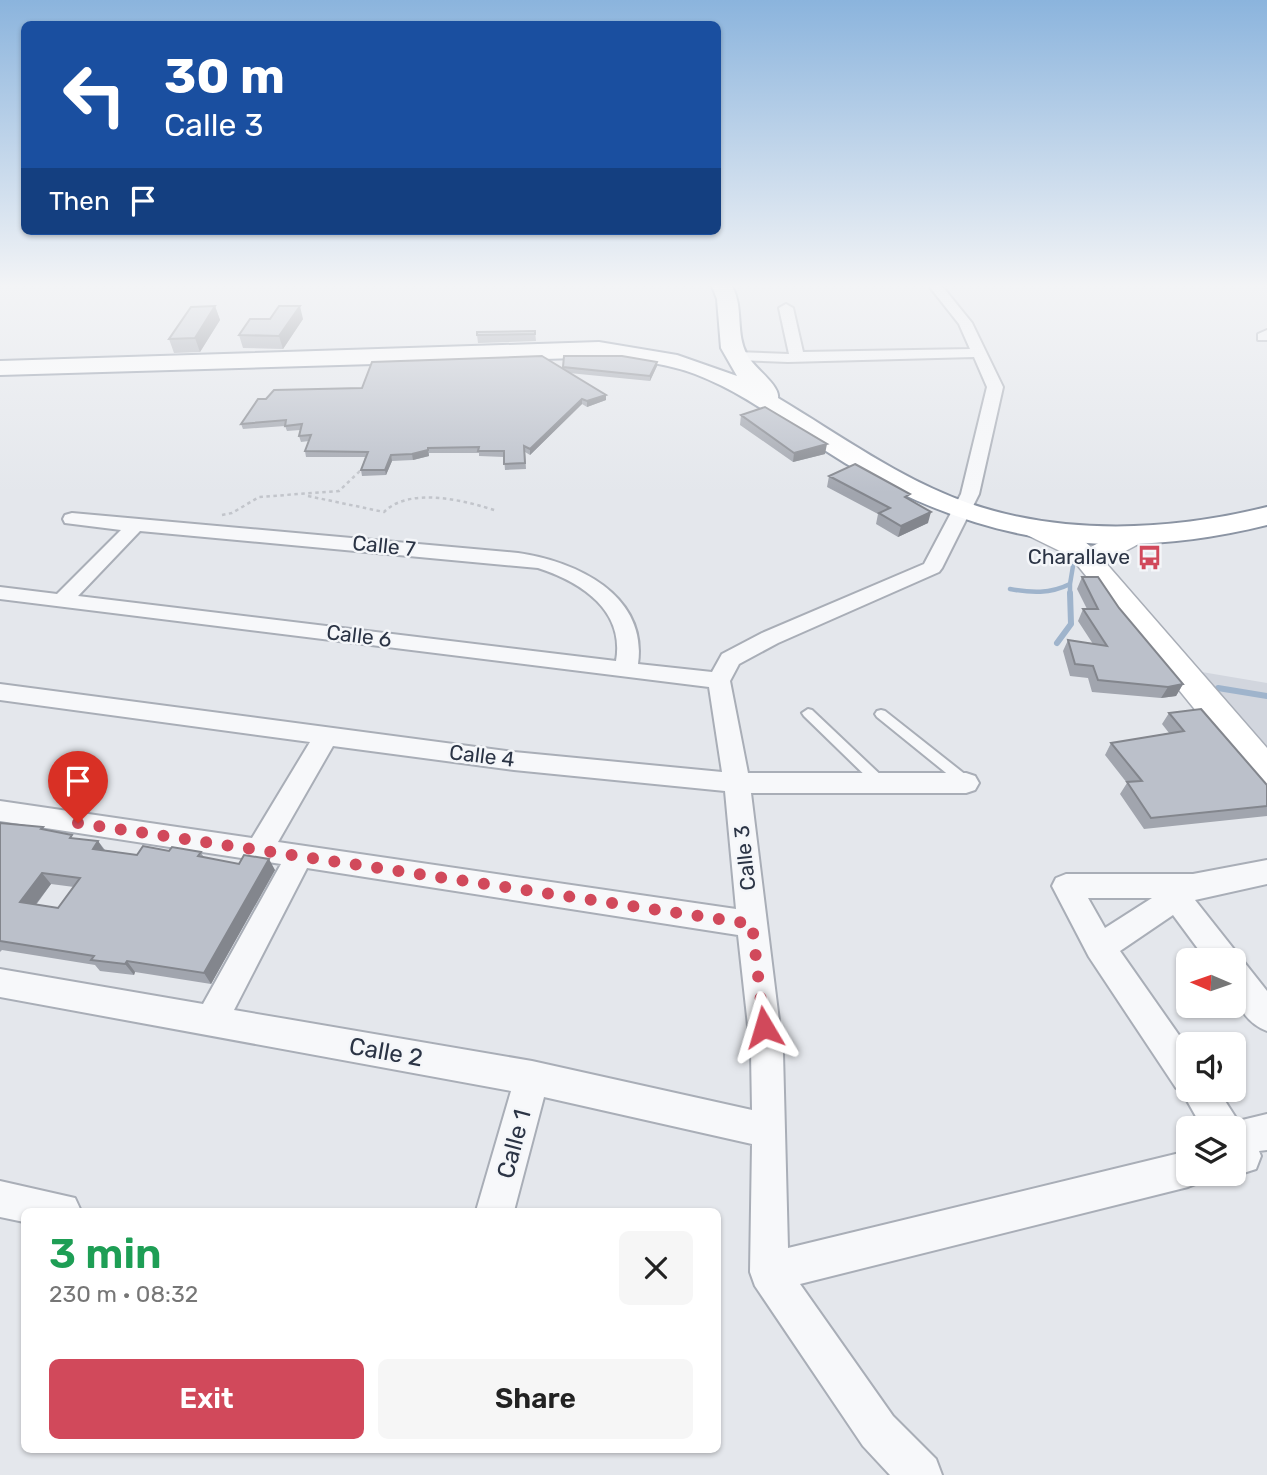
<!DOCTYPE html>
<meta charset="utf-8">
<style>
:root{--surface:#fff;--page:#f6f6f6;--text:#222;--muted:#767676;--accent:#d1495b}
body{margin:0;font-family:Rubik,sans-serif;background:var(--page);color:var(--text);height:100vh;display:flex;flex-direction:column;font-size:26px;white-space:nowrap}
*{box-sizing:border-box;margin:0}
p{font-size:23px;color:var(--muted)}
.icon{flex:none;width:38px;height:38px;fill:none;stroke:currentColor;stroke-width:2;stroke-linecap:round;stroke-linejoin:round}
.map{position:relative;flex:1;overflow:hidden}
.panel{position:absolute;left:21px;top:1208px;width:700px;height:245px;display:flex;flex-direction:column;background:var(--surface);border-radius:10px;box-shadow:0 2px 5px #0004}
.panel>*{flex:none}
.hud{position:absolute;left:21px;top:21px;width:700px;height:214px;border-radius:10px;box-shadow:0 2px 5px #0004;background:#1a4fa0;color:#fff;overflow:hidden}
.needle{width:46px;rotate:272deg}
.tools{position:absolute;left:1176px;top:948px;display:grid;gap:14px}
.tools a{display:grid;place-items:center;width:70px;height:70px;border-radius:10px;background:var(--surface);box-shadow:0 2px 5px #0004;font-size:35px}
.pin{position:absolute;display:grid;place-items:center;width:60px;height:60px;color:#fff;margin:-72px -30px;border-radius:50% 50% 50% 0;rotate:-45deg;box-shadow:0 0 7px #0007}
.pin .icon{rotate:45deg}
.me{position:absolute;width:77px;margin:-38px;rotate:353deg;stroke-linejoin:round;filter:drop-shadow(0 0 5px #0008)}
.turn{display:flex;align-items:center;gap:24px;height:147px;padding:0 28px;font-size:32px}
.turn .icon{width:91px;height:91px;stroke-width:2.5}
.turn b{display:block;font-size:49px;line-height:60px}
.then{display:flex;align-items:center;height:66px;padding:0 28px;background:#0003;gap:14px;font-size:26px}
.round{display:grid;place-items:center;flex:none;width:74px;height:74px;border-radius:10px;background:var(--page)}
.head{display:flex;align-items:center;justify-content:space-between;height:119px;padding:0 28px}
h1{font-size:42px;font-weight:600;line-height:52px;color:#1e9e55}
.action{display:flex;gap:14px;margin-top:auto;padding:14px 28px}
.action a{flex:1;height:80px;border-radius:10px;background:var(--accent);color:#fff;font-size:28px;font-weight:600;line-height:80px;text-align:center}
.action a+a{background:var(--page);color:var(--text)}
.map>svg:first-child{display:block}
.built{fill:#d2d6de}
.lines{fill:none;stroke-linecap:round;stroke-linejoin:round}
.stream-far1{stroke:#9fb4cc;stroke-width:4.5}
.stream{stroke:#9fb4cc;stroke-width:6}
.lane-casing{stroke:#a9aeb7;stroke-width:4}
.street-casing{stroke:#a9aeb7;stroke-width:4}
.secondary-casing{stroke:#a9aeb7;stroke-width:3}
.highway-casing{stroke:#8b94a3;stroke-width:4}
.path{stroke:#c2c5cb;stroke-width:2.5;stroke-dasharray:3.5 3.5;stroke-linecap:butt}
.lane{fill:#f7f8fa;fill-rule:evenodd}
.street{fill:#f7f8fa;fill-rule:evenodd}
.secondary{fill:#fff;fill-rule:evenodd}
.highway{fill:#fff;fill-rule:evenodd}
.wall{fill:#a1a5ae;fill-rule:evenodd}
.shaded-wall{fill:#83868d}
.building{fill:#bbc0ca;stroke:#83868d;stroke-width:2;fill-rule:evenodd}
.route{stroke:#d1495b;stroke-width:12;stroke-dasharray:0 21.6}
.labels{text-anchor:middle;stroke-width:5;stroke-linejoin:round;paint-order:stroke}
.street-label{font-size:21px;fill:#2b3445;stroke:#f4f6f9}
.poi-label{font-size:21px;fill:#2b3445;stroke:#f4f6f9;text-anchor:end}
.near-street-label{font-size:24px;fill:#2b3445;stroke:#f4f6f9}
</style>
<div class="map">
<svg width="1267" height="1475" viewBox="0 0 1267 1475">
<rect width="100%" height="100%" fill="#e4e7ec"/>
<!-- built -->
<path class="built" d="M1190 670 1267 683V748L1211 686Z"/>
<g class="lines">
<!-- stream-far1 -->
<path class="stream-far1" d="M1070 584V595
M1010 589C1031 593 1050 594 1070 584L1073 566"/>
<!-- stream -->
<path class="stream" d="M1057 643 1071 624 1070 593
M1218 688 1267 696"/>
<defs>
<path id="lane" d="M808 709 812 710 886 780 887 783 886 786H876L804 716 802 713Z
M881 710 885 711 971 779 972 782 971 785H961L877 717 875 714 877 711Z"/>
<path id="street" d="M929 286H942L972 323 1003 387 979 494 942 568 939 572 778 643 739 664 730 681 748 773H966L975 776 979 783 975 790 966 793H751L783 1053 788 1248 1188 1151V1174H1204L1201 1182 1188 1187 800 1284 893 1416 936 1459 942 1475H890L863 1446 755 1286 750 1272 752 1144 544 1097 514 1211H476L511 1091 0 997V969L203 1004 281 864 0 821V801L252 838 310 742 0 700V684L514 752 722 772 709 687 0 599V587L57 594 121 530 65 523 63 519 65 515 72 513 518 553C576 561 648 595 638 664L712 672 722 654 762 633 924 564 961 494 987 387 974 357 788 362 736 360 729 356 736 352 789 354 779 308 786 304 793 308 803 352 970 349 959 324ZM140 531 538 568C581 582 625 610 616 661L78 596ZM333 746 514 770 725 791 736 909 278 842ZM307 868 738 935 751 1053 752 1110 532 1061 234 1010Z
M1267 330V340H1258V334Z
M1267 860V884L1195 900 1267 991V1031C1235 1018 1234 990 1234 961H1207L1173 915 1120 951 1188 1048V1090H1218L1238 1121 1267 1114V1150L1259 1151 1261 1156 1256 1169 1234 1176 1230 1174H1234V1129H1203L1181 1090 1176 1088 1089 957 1052 886 1056 878 1066 874H1193ZM1088 898H1152L1105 928Z
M0 1181 75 1198 81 1211H24V1222L0 1217Z"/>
<path id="secondary" d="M1035 520 1084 541 1091 547 1126 528H1146L1150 534 1146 540 1105 562 1267 748V786L1254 782 1078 566 1064 553 1025 534 1021 528 1025 522Z"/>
<path id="highway" d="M712 286H732C744 308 735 333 747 355 754 368 780 385 778 398 840 435 900 479 968 503 1064 536 1170 531 1267 507V525C1114 563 981 545 845 463 795 433 750 395 695 374 669 364 640 361 612 357L0 375V361L599 342 677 355 737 376 721 348 717 299Z"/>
</defs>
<!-- lane casing -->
<use href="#lane" class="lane-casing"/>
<!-- street casing -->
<use href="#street" class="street-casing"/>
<!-- secondary casing -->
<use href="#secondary" class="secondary-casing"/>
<!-- highway casing -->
<use href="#highway" class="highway-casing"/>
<!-- path -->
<path class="path" d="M308 496 384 512C410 486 467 501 497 511
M222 515 232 513 259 497 339 491 362 469"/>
<!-- lane -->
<use href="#lane" class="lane"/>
<!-- street -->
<use href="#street" class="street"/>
<!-- secondary -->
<use href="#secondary" class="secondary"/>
<!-- highway -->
<use href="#highway" class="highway"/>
</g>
<!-- wall -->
<path class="wall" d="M215 306 220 320 200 352 174 353 169 339Z
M303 319 283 349 243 348 239 335Z
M535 331 536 341 478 343 477 335Z
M564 356 657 366 650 381 569 373 606 400 587 407 582 404 530 455 525 452 526 469 505 470 504 457 479 456V453H429V456L413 460 392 461 386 475 362 476 361 470 365 457H306L305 451 309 441 301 442 299 436 300 430 287 431 285 426 243 429 241 424 266 399 362 388 563 369Z
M741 415 825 454 793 462 740 425Z
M829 476 908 499 928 523 898 537 876 524 878 514 827 487Z
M1082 577 1119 608 1183 684 1176 696 1161 698 1092 692 1088 678 1070 676 1063 651 1068 640 1093 644 1078 621 1083 609H1087L1077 589Z
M1169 713 1267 785V816L1144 829 1120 794 1127 783 1105 755 1111 743 1169 733 1162 724Z
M0 823 43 827 45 830 75 839 98 841 105 850 137 855 169 851 201 852 204 858 275 870 211 984 135 972 134 975 100 971 95 965 2 950 0 952ZM51 884 74 887 58 908 36 905Z"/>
<!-- shaded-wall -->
<path class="shaded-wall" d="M215 306 220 320 200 352 195 338Z
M300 306 303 319 283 349 279 336Z
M657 362V366L650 381V376Z
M606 395V400L587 407V401Z
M582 399V404L530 455V449Z
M827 444 825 454 793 462 794 453Z
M428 450 429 456 413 460 412 454Z
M391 455 392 461 386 475 385 470Z
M931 512 928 523 898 537 901 526Z
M1183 684 1176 696 1161 698 1168 687Z
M98 841 106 853 93 849Z
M269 859 275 870 211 984 204 973Z
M42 873 51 884 29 913 20 902Z
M127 961 135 972 134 975 125 964Z"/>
<!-- building -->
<path class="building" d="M215 306 195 338 169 339 191 307Z
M279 306H300L279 336 239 335 250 319H270Z
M535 331V334L477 335V332Z
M542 356 606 395 587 401 582 399 530 449 524 446 525 463 504 464V451H478L479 447 428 448V450L412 454 391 455 385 470H361L368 452 305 451 311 435 299 436 302 424 285 426 286 420 241 424 258 399H266L274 390 362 388 372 362Z
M564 356H622L657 362 650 376 563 367Z
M765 407 827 444 794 453 741 415Z
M855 464 910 494 905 497 931 512 901 526 879 513 890 508 829 476Z
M1082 577H1098L1119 608 1183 684 1168 687 1098 680 1093 666 1075 664 1068 640 1107 646 1083 609H1098Z
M1201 709 1267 785V806L1151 818 1127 782 1142 781 1111 743 1184 731 1169 713Z
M0 823 43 827 41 829 72 835 70 838 98 841 93 849 137 855 143 846 169 851 172 847 201 852 198 856 239 864 244 855 269 859 204 973 127 961 125 964 91 960 94 956 0 941ZM42 873 80 878 58 908 20 902Z"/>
<!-- sky -->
<linearGradient id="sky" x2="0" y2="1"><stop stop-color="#8bb4dd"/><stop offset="0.58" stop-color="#f3f4f6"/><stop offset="1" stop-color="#f3f4f6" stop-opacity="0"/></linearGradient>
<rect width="1267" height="493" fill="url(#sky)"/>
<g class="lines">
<!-- route -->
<path class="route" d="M78 823 752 924 764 1027"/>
</g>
<!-- icons -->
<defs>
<symbol id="bus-bare" viewBox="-9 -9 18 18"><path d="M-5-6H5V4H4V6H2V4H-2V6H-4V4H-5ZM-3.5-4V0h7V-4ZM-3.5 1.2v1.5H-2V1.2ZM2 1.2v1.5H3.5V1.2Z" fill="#d1495b" stroke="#f4f6f9" stroke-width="2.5" paint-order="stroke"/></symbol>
</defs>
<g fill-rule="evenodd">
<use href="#bus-bare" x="1132" y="540" width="35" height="35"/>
</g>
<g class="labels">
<!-- street labels -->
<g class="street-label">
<text transform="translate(384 546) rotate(6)" y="7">Calle 7</text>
<text transform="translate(359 636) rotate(7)" y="7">Calle 6</text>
<text transform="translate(482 756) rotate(7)" y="7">Calle 4</text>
<text transform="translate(745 858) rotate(-96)" y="7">Calle 3</text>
</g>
<!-- poi labels -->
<g class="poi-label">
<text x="1130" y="564">Charallave</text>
</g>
<!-- near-street labels -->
<g class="near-street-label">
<text transform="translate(386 1052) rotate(10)" y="8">Calle 2</text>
<text transform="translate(514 1144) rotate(-75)" y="8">Calle 1</text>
</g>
</g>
</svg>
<div class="tools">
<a><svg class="needle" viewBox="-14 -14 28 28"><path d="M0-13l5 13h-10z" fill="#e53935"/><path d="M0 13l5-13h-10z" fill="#767676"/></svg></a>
<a><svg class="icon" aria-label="sound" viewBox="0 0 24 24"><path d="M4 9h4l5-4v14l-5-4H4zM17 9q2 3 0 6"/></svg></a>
<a><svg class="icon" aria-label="layers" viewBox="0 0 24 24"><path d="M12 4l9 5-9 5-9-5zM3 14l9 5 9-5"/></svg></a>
</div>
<div class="pin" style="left:78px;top:823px;background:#d93025"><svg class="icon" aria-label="arrive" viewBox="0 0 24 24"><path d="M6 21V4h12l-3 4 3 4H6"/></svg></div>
<svg class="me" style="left:764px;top:1027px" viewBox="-20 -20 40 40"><path d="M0-17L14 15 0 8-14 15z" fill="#d1495b" stroke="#fff" stroke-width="4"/></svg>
<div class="hud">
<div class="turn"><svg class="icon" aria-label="left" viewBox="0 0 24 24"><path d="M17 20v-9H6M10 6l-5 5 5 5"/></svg><div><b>30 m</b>Calle 3</div></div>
<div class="then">Then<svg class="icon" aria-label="arrive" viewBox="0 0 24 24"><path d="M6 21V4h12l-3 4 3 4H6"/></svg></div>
</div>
<section class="panel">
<div class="head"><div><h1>3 min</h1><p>230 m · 08:32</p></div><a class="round"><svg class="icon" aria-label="close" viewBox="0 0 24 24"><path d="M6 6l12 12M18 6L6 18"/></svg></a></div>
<div class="action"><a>Exit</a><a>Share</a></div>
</section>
</div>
